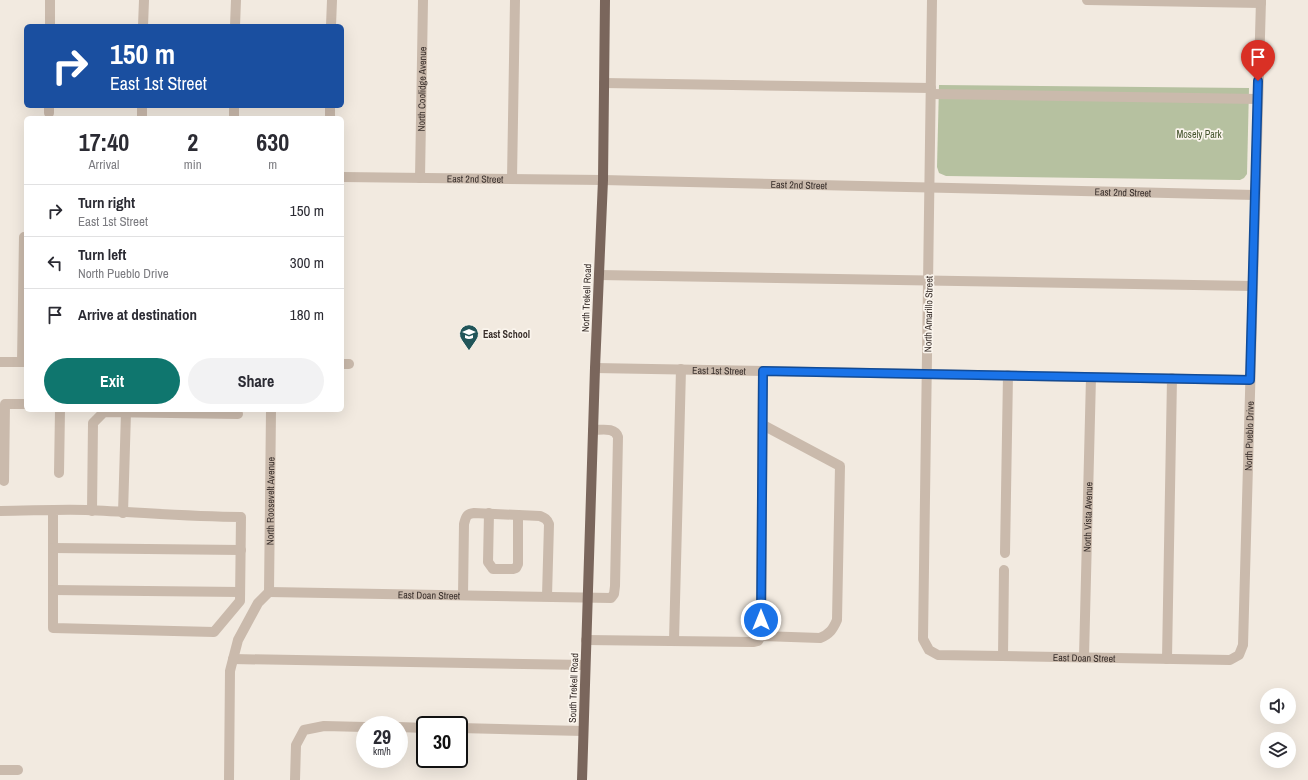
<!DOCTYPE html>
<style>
:root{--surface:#fff;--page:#f2f2f3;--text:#2b2b33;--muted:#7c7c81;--line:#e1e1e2;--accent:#0f766e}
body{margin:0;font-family:"Archivo Narrow",sans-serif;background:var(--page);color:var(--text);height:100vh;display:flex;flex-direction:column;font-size:15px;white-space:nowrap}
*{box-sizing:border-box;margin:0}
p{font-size:13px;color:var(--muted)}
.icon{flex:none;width:22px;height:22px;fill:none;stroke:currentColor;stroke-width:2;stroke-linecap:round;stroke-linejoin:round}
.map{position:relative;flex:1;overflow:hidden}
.drawer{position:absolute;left:24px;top:116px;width:320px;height:296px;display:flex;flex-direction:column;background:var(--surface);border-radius:6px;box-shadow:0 4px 16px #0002}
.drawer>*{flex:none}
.hud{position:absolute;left:24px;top:24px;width:320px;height:84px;border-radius:6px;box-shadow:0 4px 16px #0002;background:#1a4fa0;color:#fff;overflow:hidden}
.buttons{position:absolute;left:1260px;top:688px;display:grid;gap:8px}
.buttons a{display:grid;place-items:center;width:36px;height:36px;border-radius:50%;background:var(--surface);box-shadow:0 4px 16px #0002;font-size:20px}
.speed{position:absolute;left:356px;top:716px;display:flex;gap:8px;font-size:20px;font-weight:700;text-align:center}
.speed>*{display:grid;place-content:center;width:52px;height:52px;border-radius:50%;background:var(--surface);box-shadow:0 4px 16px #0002;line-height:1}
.speed small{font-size:10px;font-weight:400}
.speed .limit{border:2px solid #111;border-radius:6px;background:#fff;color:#111}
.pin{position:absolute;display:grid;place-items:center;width:34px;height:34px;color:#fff;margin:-41px -17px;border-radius:50% 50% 50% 0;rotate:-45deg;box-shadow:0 0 4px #0007}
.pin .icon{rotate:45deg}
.me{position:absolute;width:44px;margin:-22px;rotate:0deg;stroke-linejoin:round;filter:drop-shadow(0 0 3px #0008)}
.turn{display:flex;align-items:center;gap:14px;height:84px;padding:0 20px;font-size:18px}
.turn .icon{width:52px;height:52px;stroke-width:2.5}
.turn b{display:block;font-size:28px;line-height:34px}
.eta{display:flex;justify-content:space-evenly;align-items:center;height:68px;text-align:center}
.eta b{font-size:24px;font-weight:700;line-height:28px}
.action{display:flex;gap:8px;margin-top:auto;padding:8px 20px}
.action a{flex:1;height:46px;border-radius:24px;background:var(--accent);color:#fff;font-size:16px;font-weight:700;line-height:46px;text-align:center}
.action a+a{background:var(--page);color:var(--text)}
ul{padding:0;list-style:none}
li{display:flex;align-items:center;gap:12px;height:52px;padding:0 20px;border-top:1px solid var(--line)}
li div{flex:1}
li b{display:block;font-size:15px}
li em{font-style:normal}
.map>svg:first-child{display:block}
.green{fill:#b6c1a0}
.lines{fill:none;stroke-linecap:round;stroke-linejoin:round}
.minor{stroke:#cabaac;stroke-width:10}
.major{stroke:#7a665c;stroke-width:10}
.route-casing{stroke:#114b97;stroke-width:10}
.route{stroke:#1a73e8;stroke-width:7}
.labels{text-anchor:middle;stroke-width:3.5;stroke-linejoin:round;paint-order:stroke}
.street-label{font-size:10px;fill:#392f2b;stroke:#faf4ec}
.park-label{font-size:10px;fill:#47562f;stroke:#faf4ec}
.poi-label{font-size:10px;font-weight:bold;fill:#392f2b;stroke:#faf4ec;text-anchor:start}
</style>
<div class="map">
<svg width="1308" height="780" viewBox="0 0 1308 780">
<rect width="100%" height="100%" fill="#f2eae0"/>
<!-- green -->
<path class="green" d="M939 85 1249 88 1247 174 1244 178 1240 180 946 176 939 173 937 167Z"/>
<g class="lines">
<!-- minor -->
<g class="minor">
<path id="s1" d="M932 0 923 639 929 650 938 655 1230 660 1239 655 1243 645 1261 0"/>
<path d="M1087 0 1261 3"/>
<path d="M50 26V0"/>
<path d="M143 26 144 0"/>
<path d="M235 26 236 0"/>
<path d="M331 26 332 0"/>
<path d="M604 83 931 88"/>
<path d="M931 94 1258 99"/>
<path d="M49 113V106"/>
<path d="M142 118V106"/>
<path d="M234 118V106"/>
<path d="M330 118V106"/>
<path id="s2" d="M342 177 603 180 1255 195"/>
<path id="s3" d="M420 178 423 0"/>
<path d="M512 179 515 0"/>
<path d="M599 275 1253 286"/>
<path d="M0 362H26"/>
<path d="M22 362 24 237H26"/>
<path d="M342 364H349"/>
<path id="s4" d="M595 368 1250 380"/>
<path d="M59 473 60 410"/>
<path d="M4 481 5 404H26"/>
<path d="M0 511C28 511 57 509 86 510 138 512 189 517 241 517L240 601 214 632 53 628V511"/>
<path d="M92 511 93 423 104 412 238 414"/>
<path d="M123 513 126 412"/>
<path d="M489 513 488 562 493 569H513L516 568 518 564V515"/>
<path d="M53 548 241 550"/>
<path d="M1005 553 1008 375"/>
<path d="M53 590 240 592"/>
<path id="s5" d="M269 592 611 598 614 594 615 586 618 437C615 427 602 430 593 430"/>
<path id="s6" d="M269 592 271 410"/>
<path d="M463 595 464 524C466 517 466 514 474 513L540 516C545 518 547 519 549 524L547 596"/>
<path d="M761 636 820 638C830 634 833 629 837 620L840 466 763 425"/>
<path d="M761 636 763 371"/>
<path d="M586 640 754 642 758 641 761 636"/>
<path d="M674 641 681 369"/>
<path d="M1003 656 1004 570"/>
<path id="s7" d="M1084 657 1091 377"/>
<path d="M233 659 585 665"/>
<path d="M1167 659 1172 378"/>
<path d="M399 727 425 728"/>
<path d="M459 728 583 731"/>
<path d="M0 770H18"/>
<path d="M229 780 230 671 238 640 258 603 269 592"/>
<path d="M295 780 296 745 304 730 324 726 365 727"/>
</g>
<!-- major -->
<path class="major" d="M582 780 595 368 603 180 605 0"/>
</g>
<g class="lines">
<defs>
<path id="route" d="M761 620 763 371 1250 380 1258 81"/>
</defs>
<!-- route casing -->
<use href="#route" class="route-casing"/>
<!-- route -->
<use href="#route" class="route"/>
</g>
<!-- icons -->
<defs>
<symbol id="school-pin" viewBox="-11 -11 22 30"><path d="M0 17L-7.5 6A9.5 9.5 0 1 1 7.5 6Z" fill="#215559" stroke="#faf4ec"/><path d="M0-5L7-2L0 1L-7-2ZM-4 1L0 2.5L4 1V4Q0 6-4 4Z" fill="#fff"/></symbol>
</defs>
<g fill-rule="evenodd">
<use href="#school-pin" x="458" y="323" width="22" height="30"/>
</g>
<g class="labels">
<!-- street labels -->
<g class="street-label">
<text dy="4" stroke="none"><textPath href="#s3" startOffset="89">North Coolidge Avenue</textPath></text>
<text dy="4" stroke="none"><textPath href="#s2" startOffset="133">East 2nd Street</textPath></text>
<text dy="4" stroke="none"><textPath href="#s2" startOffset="457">East 2nd Street</textPath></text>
<text dy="4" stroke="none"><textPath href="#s2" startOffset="781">East 2nd Street</textPath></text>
<text transform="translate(586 298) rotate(-88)" y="4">North Trekell Road</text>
<text transform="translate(928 314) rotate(-89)" y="4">North Amarillo Street</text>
<text dy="4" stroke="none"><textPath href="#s4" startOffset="124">East 1st Street</textPath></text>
<text dy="4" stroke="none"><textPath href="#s1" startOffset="1184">North Pueblo Drive</textPath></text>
<text dy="4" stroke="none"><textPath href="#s6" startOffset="91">North Roosevelt Avenue</textPath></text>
<text dy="4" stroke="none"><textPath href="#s7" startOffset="140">North Vista Avenue</textPath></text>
<text dy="4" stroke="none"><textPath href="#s5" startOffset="160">East Doan Street</textPath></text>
<text dy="4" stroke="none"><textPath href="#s1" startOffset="808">East Doan Street</textPath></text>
<text transform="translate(573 688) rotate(-88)" y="4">South Trekell Road</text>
</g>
<!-- park labels -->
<g class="park-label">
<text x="1199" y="138">Mosely Park</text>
</g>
<!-- poi labels -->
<g class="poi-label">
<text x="483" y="338">East School</text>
</g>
</g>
</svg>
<div class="buttons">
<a><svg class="icon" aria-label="sound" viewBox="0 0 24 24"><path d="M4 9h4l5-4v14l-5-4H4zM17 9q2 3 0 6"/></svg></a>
<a><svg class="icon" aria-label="layers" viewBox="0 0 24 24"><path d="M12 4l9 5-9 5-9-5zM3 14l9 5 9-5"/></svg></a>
</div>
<div class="speed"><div>29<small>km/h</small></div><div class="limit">30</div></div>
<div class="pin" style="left:1258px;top:81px;background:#d93025"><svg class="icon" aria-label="arrive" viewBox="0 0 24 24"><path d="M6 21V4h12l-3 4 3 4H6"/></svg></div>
<svg class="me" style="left:761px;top:620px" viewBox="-20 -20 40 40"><circle r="17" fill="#1a73e8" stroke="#fff" stroke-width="3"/><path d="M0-11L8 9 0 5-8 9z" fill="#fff"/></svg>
<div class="hud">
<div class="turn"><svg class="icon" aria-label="right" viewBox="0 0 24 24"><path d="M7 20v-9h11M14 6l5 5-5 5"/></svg><div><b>150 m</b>East 1st Street</div></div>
</div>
<section class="drawer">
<div class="eta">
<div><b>17:40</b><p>Arrival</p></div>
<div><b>2</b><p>min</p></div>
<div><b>630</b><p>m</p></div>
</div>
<ul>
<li><svg class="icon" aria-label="right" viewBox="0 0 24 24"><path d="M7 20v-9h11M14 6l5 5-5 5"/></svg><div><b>Turn right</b><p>East 1st Street</p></div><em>150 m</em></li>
<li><svg class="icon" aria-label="left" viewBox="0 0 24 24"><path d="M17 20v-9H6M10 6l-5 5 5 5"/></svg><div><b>Turn left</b><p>North Pueblo Drive</p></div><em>300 m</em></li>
<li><svg class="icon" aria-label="arrive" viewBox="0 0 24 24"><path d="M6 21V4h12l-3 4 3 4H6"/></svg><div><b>Arrive at destination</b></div><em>180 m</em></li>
</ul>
<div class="action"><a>Exit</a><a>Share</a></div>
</section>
</div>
